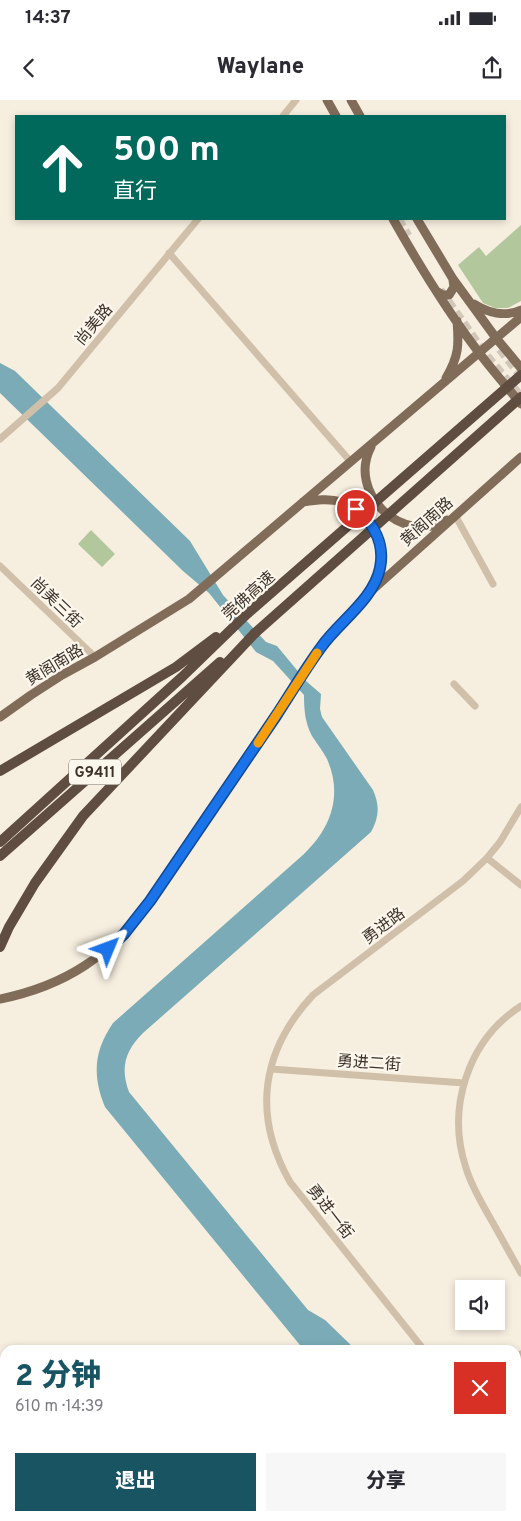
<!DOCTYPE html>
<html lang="zh">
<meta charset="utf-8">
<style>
:root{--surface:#fff;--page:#f7f7f7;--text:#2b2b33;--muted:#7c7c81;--accent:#195463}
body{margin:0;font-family:Overpass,"Noto Sans SC",sans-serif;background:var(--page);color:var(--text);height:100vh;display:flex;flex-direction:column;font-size:19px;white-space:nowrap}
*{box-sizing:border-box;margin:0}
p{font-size:16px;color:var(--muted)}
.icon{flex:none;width:28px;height:28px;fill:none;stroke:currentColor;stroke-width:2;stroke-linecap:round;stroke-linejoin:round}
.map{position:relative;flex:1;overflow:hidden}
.drawer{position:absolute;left:0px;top:1245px;width:521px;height:176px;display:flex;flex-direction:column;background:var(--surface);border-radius:15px 15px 0 0;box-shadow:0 2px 8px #0003}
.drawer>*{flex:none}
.top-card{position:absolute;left:15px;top:15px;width:491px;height:105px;border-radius:0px;box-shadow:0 2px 8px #0003;background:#00695c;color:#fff;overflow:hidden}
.tools{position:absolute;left:455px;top:1180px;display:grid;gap:10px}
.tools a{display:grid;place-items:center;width:50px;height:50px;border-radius:0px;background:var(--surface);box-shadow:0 2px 8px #0003;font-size:25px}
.pin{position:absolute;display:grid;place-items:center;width:42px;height:42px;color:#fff;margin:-21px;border:2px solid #fff;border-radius:50%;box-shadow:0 1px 5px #0007}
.me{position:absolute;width:55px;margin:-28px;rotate:46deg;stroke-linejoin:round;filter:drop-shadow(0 0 4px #0008)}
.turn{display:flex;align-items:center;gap:18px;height:105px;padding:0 15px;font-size:22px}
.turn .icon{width:65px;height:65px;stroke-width:2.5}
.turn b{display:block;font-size:35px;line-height:42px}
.round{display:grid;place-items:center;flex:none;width:52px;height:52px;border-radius:0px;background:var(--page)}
.overview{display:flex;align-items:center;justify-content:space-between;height:85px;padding:0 15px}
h1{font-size:30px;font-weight:800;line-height:38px;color:var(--accent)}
.cta{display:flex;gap:10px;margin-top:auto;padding:10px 15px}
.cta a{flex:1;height:58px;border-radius:0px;background:var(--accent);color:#fff;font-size:20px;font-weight:800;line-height:58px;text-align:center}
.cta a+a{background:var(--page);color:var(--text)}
.status{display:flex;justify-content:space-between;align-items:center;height:35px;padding:0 25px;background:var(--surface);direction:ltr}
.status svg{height:14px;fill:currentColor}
header{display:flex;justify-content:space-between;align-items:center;height:65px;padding:0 15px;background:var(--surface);font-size:22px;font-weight:800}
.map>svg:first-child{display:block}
.green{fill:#b3c79d}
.water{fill:#7aabb6}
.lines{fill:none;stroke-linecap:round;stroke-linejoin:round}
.major-tunnel{stroke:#d1c8bb;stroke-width:9;stroke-dasharray:9 4.5;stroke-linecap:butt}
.minor{stroke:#d0c0a9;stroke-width:7}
.major{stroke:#806c59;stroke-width:9}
.highway{stroke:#5e4d40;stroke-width:10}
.highway-bridge{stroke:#5e4d40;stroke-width:10}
.route-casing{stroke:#114b97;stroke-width:12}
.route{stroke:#1a73e8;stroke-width:9}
.slow{stroke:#f59e0b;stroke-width:9}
.labels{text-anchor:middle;stroke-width:4.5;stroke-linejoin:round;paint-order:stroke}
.shield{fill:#fcf7ed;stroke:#766d64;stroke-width:1}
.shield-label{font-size:15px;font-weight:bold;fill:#3c322a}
.street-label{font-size:16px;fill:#3c322a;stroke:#fcf7ed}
</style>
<div class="status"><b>14:37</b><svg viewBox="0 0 49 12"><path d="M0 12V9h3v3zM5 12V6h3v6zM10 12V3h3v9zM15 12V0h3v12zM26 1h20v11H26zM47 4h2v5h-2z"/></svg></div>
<header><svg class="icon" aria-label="back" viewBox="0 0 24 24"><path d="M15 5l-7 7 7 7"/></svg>Waylane<svg class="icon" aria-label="share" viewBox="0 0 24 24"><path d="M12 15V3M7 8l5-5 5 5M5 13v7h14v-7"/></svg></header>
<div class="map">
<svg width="521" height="1421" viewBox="0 0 521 1421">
<rect width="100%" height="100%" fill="#f6eedf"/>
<!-- green -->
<path class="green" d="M521 125V201L508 208H495L483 203 458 165 479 147 486 156Z
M91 430 115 454 102 467 78 444Z"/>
<!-- water -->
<path class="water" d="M0 263 15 271 190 441 223 495 266 542 277 546 306 581 321 594 320 609 322 617 373 690C380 706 379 717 371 732L143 933C125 951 120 968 129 992L308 1210 325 1220 356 1250H304L105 1007C92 975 94 951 113 923L304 754C331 728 343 695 327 659 323 651 317 644 312 636 305 623 304 609 304 595L273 561 256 552 209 493 183 471 0 293Z
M521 1347V1421H381L390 1416H516V1349Z"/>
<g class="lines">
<!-- major-tunnel -->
<path class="major-tunnel" d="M398 119 408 136
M440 190 485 254 521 297
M500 249 521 276"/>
<!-- minor -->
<path class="minor" d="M283 16 296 0
M169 153 351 362
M0 339 58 288 198 119
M455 415 493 484
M0 466 95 557
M454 584 475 606
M487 758 521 785
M521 906C468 940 446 1008 466 1068 471 1085 480 1100 489 1116 500 1135 510 1154 521 1173
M271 969 464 983
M424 1250 290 1082C252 1015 261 951 313 895L463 781 487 758 500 742 521 707
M516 1257 521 1254
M516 1273 521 1271
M163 1421 174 1416
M215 1421 226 1416"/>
<!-- major -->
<path class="major" d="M327 0 336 16
M351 0 360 16
M393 119C419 165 447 211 480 254 493 271 507 287 521 304
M417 119 453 179 496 238 521 268
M438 192 443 195H449L454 187 453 180
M474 204C488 213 505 217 521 210
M446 278C459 256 459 245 457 221
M371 347C347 392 401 446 447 420
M303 402C316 400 329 398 342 402 376 413 392 456 373 486
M0 617 31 595 62 575 95 557 189 499 521 217
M0 899C65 886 112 855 150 801L322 545 369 493 521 357"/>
<!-- highway -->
<path class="highway" d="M0 671 176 567 216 537
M0 742 182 577 248 513
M0 756 220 562
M0 847 9 827 35 783 83 716 255 533"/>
<!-- highway-bridge -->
<path class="highway-bridge" d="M248 513 521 275
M255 533 521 297"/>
</g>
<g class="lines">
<defs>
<path id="route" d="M108 849 124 834 150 801C192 739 234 678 276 616 291 593 305 569 322 546 339 522 374 499 380 468 385 444 374 424 356 409"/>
</defs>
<!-- route casing -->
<use href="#route" class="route-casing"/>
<!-- route -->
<use href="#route" class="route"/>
<!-- slow -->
<path class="slow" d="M258 643 317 553"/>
</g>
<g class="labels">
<!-- shield labels -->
<rect class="shield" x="69" y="659.5" width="52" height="25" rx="4"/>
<g class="shield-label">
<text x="95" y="677">G9411</text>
</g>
<!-- street labels -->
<g class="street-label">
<text transform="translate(93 224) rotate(-50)" y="6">尚美路</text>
<text transform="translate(426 421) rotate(-42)" y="6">黄阁南路</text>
<text transform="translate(248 495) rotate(-42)" y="6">莞佛高速</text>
<text transform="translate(57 502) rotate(44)" y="6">尚美三街</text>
<text transform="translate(54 564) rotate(-31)" y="6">黄阁南路</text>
<text transform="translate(383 825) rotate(-37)" y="6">勇进路</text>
<text transform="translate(369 962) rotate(4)" y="6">勇进二街</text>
<text transform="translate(331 1111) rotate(52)" y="6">勇进一街</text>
</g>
</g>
</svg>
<div class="tools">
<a><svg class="icon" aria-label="sound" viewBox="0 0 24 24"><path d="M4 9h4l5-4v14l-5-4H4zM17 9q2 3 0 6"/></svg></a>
</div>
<div class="pin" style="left:356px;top:409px;background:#d93025"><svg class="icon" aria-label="arrive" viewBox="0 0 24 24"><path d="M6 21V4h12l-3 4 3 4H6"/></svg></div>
<svg class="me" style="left:108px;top:849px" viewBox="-20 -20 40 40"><path d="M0-17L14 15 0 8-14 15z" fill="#1a73e8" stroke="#fff" stroke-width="4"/></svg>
<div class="top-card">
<div class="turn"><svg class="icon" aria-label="ahead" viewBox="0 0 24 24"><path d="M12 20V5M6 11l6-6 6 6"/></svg><div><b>500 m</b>直行</div></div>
</div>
<section class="drawer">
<div class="overview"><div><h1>2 分钟</h1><p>610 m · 14:39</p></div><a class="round" style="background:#d93025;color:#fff"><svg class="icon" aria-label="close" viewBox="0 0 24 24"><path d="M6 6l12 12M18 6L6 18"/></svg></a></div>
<div class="cta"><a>退出</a><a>分享</a></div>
</section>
</div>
